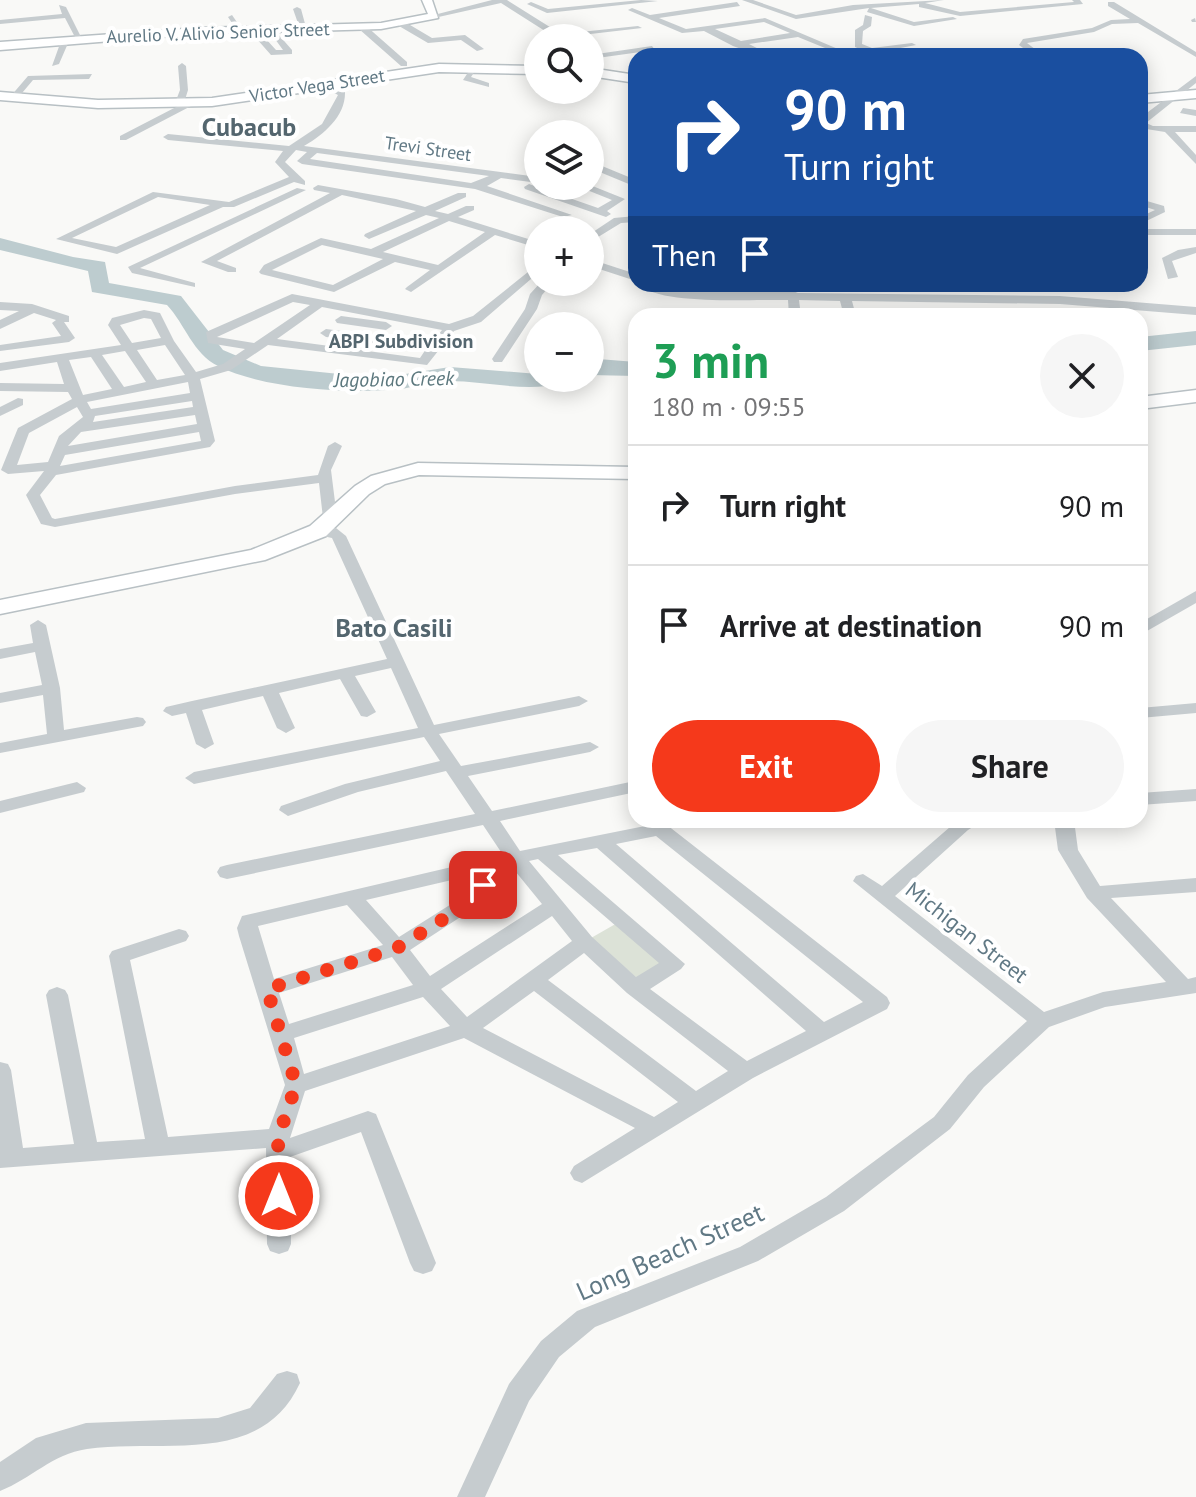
<!DOCTYPE html>
<meta charset="utf-8">
<style>
:root{--surface:#fff;--page:#f6f6f6;--text:#202124;--muted:#757577;--line:#e0e0e0;--accent:#f5391b}
body{margin:0;font-family:"PT Sans",sans-serif;background:var(--page);color:var(--text);height:100vh;display:flex;flex-direction:column;font-size:30px;white-space:nowrap}
*{box-sizing:border-box;margin:0}
p{font-size:26px;color:var(--muted)}
.icon{flex:none;width:44px;height:44px;fill:none;stroke:currentColor;stroke-width:2;stroke-linecap:round;stroke-linejoin:round}
.map{position:relative;flex:1;overflow:hidden}
.details{position:absolute;left:628px;top:308px;width:520px;height:520px;display:flex;flex-direction:column;background:var(--surface);border-radius:24px;box-shadow:0 4px 20px #0003}
.details>*{flex:none}
.guide{position:absolute;left:628px;top:48px;width:520px;height:244px;border-radius:24px;box-shadow:0 4px 20px #0003;background:#1a4fa0;color:#fff;overflow:hidden}
.controls{position:absolute;left:524px;top:24px;display:grid;gap:16px}
.controls a{display:grid;place-items:center;width:80px;height:80px;border-radius:50%;background:var(--surface);box-shadow:0 4px 20px #0003;font-size:40px}
.pin{position:absolute;display:grid;place-items:center;width:68px;height:68px;color:#fff;margin:-34px;border-radius:16px;box-shadow:0 4px 12px #0006}
.me{position:absolute;width:88px;margin:-44px;rotate:0deg;stroke-linejoin:round;filter:drop-shadow(0 0 6px #0008)}
.turn{display:flex;align-items:center;gap:28px;height:168px;padding:0 24px;font-size:36px}
.turn .icon{width:104px;height:104px;stroke-width:2.5}
.turn b{display:block;font-size:56px;line-height:68px}
.then{display:flex;align-items:center;height:76px;padding:0 24px;background:#0003;gap:16px;font-size:30px}
.round{display:grid;place-items:center;flex:none;width:84px;height:84px;border-radius:42px;background:var(--page)}
.overview{display:flex;align-items:center;justify-content:space-between;height:136px;padding:0 24px}
h1{font-size:48px;font-weight:700;line-height:60px;color:#1e9e55}
.button{display:flex;gap:16px;margin-top:auto;padding:16px 24px}
.button a{flex:1;height:92px;border-radius:48px;background:var(--accent);color:#fff;font-size:32px;font-weight:700;line-height:92px;text-align:center}
.button a+a{background:var(--page);color:var(--text)}
ul{padding:0;list-style:none}
li{display:flex;align-items:center;gap:24px;height:120px;padding:0 24px;border-top:2px solid var(--line)}
li div{flex:1}
li b{display:block;font-size:30px}
li em{font-style:normal}
.map>svg:first-child{display:block}
.green{fill:#dce2d7}
.lines{fill:none;stroke-linecap:round;stroke-linejoin:round}
.river{fill:#bdcccf;fill-rule:evenodd}
.secondary-casing{stroke:#b8c0c4;stroke-width:3}
.street{fill:#c6cccf;fill-rule:evenodd}
.secondary{fill:#fff;fill-rule:evenodd}
.route{stroke:#f5391b;stroke-width:14;stroke-dasharray:0 25.2}
.labels{text-anchor:middle;stroke-width:8;stroke-linejoin:round;paint-order:stroke}
.far-street-label{font-size:18px;fill:#617985;stroke:#fff}
.far-neighbourhood-label{font-size:20px;font-weight:bold;fill:#54666f;stroke:#fff}
.far-water-label{font-size:20px;font-style:italic;fill:#5c787e;stroke:#fff}
.street-label{font-size:22px;fill:#617985;stroke:#fff}
.far-district-label{font-size:26px;font-weight:bold;fill:#54666f;stroke:#fff}
.quarter-label{font-size:26px;font-weight:bold;fill:#54666f;stroke:#fff}
.near-street-label{font-size:26px;fill:#617985;stroke:#fff}
</style>
<div class="map">
<svg width="1196" height="1497" viewBox="0 0 1196 1497">
<rect width="100%" height="100%" fill="#f9f9f7"/>
<!-- green -->
<path class="green" d="M619 922 667 963 638 979 591 938Z"/>
<g class="lines">
<!-- river -->
<path class="river" d="M0 238 73 257 105 262 109 283 181 296 223 350 261 366 359 376 399 375 450 367 538 374V378H567L564 383C524 393 489 381 448 381 431 380 416 387 400 389 349 394 263 389 218 366 193 354 185 324 167 305L92 292 88 271 0 250Z
M1196 331V345L1140 351V337Z
M598 359 636 362V376L590 375V361Z"/>
<defs>
<path id="secondary" d="M422 0H432L438 18 381 29 198 34 0 50V42L198 28 381 23 428 14Z
M439 64 538 66V74L439 72 212 106 98 108 0 100V92L98 100 212 98Z
M590 68 636 75V83L590 76Z
M1196 90V98L1140 103V95Z
M1196 390V402L1140 409V397Z
M418 463 636 467V479L419 475 385 484 369 494 326 536 265 560 0 614V600L251 550 310 526 355 486 371 476Z"/>
</defs>
<!-- secondary casing -->
<use href="#secondary" class="secondary-casing"/>
<!-- street -->
<path class="street" d="M492 0H507L561 34 638 26 642 28 556 38 501 3 434 18 430 16Z
M641 0 658 1 547 13 527 4 531 2 548 9Z
M742 0H753L796 15 853 5 944 0 925 3 960 12 1074 2 1072 0H1080L1083 4 960 16 919 7V4L871 8 914 22 953 17 957 19 914 26 867 12 869 8 796 19Z
M737 2 740 6 659 18 686 29 765 18 838 49 811 56H794L825 48 798 37 749 44 772 56H761L733 46 704 31 682 33 628 10 632 8 650 15ZM764 22 790 33 741 41 715 29Z
M1108 2H1114L1196 52V57L1138 23 1112 24 1094 32 1027 43 1044 56H1034L1019 45 1023 39 1092 28 1111 20 1130 19 1108 6Z
M59 5 66 7 83 41H77L65 18 0 24V20L62 14Z
M297 7 301 9 307 31 300 29 293 9Z
M232 15 243 31 236 29 228 17Z
M865 15 872 17 871 26 863 31 862 44 872 48 912 43 916 45 880 52 886 56H875L855 47V30L863 25Z
M1195 18 1196 22H1192L1191 20Z
M399 22H405L432 38 465 35 484 49 477 51 461 40 428 43 399 26Z
M359 25H365L407 62V66H401L359 29Z
M271 26 292 50V54L271 55 248 29 255 27 276 50H283L267 28Z
M65 39 69 41 59 64 52 66 61 41Z
M652 46 655 50 590 59V55Z
M689 48 692 52 655 56 659 54Z
M934 49 937 53 897 56 901 54Z
M182 63 186 66 188 90 184 103 190 100 193 105 126 140H120V136L178 106 175 103 180 90 178 66Z
M473 65 477 68 471 77 489 83V87L463 80Z
M92 74 89 79 33 80 17 99 10 97 28 76Z
M1196 76V83L1146 123 1153 126H1196V132H1175L1196 155V164L1165 132 1140 128V118Z
M330 84 345 91C346 116 324 134 304 146L538 177V183L501 178 487 186 572 215 563 217 475 189 302 164 297 161 307 152 296 150 285 162 305 181V185L294 182 234 207H223L117 254 56 239 153 192 229 202 289 177 275 162 283 151 168 140 163 137 168 134 289 146 322 124 338 95 327 89ZM317 153 489 176 471 183 310 159ZM158 197 210 205 116 247 72 238Z
M1183 108 1196 110V116L1180 113Z
M590 161 636 180V187L590 168Z
M529 184 598 208 612 200 577 186 590 185 625 199 607 211 611 214 606 217 525 189 524 187Z
M318 185 396 199 425 207 458 193H466V197L435 211 448 214 466 206H474V210L458 217 538 242V248L495 235 411 292 405 289 407 287 430 270 395 262 334 292 261 274 259 272 264 265 321 238 371 249 439 218 426 215 369 239 364 236 365 234 416 211 342 195 217 261 236 268V272H228L201 262 330 193 314 190 313 188ZM449 221 485 232 438 265 383 252ZM322 245 383 259 333 285 272 270Z
M297 188 306 190 140 268 195 283V287L132 273 128 267Z
M1140 199 1164 206 1165 212 1140 224V217L1155 210 1140 205Z
M636 216V222L621 223 590 242V234L614 218Z
M1140 229H1196V235H1140Z
M1196 247V253L1172 261 1178 277 1168 279 1162 258 1178 250Z
M590 259 636 274V281L590 266Z
M538 264V273L481 322 454 331 427 365 268 345 231 370 200 379 215 441 210 447 56 475 40 495 52 518 55 519 235 486 318 475 328 446 335 442 342 446 331 470 337 518 335 521H325L323 518 319 483 235 494 55 527 41 524 26 495 44 471 8 474 1 470 18 428 72 399 68 392 0 391V383L64 384 57 362 0 371V363L121 345 108 325 112 318 144 310 160 313 174 341 196 372 223 364 245 349 208 343 206 332 292 294 449 324 473 316ZM293 302 310 305 254 343 217 337ZM322 307 442 330 432 343 326 329 320 333 326 337 426 349 420 358 277 339ZM144 318 151 319 161 338 132 343 120 325ZM165 345 185 375 157 380 137 350ZM125 351 146 382 124 387 102 355ZM91 357 112 389 83 395 69 360ZM188 382 190 393 91 409 87 402ZM192 401 193 407 93 422 95 416ZM77 407 83 417 59 436 48 462 17 465 29 433ZM195 415 197 424 68 446 81 432ZM199 432 201 441 60 466 65 455Z
M541 282H553L542 295 537 309 502 362H494L492 359 525 309 530 294Z
M638 284 692 292 793 291 798 293 1060 296 1196 307V315L1060 304 852 301 856 316H844L840 301 799 300 801 316H789L788 300C754 299 660 306 638 284Z
M0 302 32 304 69 316V322H64L75 338 69 342 0 351V345L61 336 52 323 56 320 34 313 0 329V320L19 311 0 310Z
M341 316 386 322 392 326 386 330 337 323 335 320Z
M18 398 23 399V405L0 416V407Z
M318 527 336 528 346 536 434 725 579 696 588 701 579 706 439 734 461 766 590 742 599 747 590 752 468 776 492 811 630 782 636 784V792L500 821 520 851 660 823 667 825 887 997 890 1003 887 1009 753 1078 582 1183 574 1180 570 1173 574 1166 635 1128 464 1038 305 1091 290 1138 368 1111 376 1114 436 1263 432 1271 423 1274 414 1271 410 1263 361 1132 290 1157 291 1244 288 1251 279 1254 270 1251 267 1244 266 1148 0 1168V1062L8 1064 11 1070 23 1148 74 1144 46 995 49 990 57 987 65 990 68 995 97 1142 145 1139 109 956 112 951 179 929 186 931 189 936 186 941 130 960 168 1137 269 1129 285 1085 239 936 237 928 242 916 503 855 483 825 227 879 220 877 217 872 220 867 227 865 475 814 446 771 358 792 288 816 279 810 281 806 345 784 440 761 424 737 194 784 185 778 194 772 418 728 391 668 355 676 376 712 367 717 361 716 340 679 279 693 295 728 286 733 277 728 263 696 202 710 214 744 205 749 196 744 186 713 172 716 163 711 166 707 192 701 387 659 332 538 313 534 311 531ZM656 836 863 1002 824 1022 616 844ZM597 848 806 1031 747 1061 650 989 681 969 685 964 558 855ZM538 859 659 963 636 977 592 937 529 861ZM511 866 542 904 430 976 410 950 488 899 493 885 488 871ZM469 876 472 891 399 937 366 900ZM347 905 383 945 274 979 258 926ZM552 916 572 941 467 1017 441 989ZM584 953 627 993 728 1071 696 1091 548 980ZM392 957 413 985 289 1024 279 993ZM534 991 678 1102 654 1117 483 1028ZM423 997 450 1026 304 1074 294 1038Z
M1196 591V603L1140 635V623Z
M38 620 46 625 60 688 64 730 137 717 143 718 146 722 143 726 0 753V743L47 734 43 695 0 703V693L42 685 35 652 0 659V649L33 643 30 625Z
M1196 703V713L1140 718V708Z
M77 782 86 788 84 792 0 813V801Z
M1196 789V801L1140 805V793Z
M958 820H984L968 830 895 896 1044 1012 1103 992 1166 982 1087 898 1058 850 1054 820H1074L1078 850 1100 886 1196 878V892L1111 898 1188 979 1196 977V993L1105 1007 1049 1027 984 1087 950 1129 844 1211 758 1261 595 1327 559 1357 529 1401 485 1497H457L509 1384 541 1341 577 1311 740 1247 826 1197 934 1117 968 1075 1027 1021 853 881 856 876 863 874 882 886Z
M287 1371 297 1374 300 1383C261 1468 161 1438 87 1449 52 1454 31 1479 0 1491V1462L36 1438 86 1423 218 1418 250 1408 277 1374Z"/>
<!-- secondary -->
<use href="#secondary" class="secondary"/>
</g>
<g class="lines">
<!-- route -->
<path class="route" d="M279 1196 278 1138 296 1085 267 989 397 948 474 900 481 894 483 885"/>
</g>
<g class="labels">
<!-- far-street labels -->
<g class="far-street-label">
<text transform="translate(218 33) rotate(-2)" y="6">Aurelio V. Alivio Senior Street</text>
<text transform="translate(317 86) rotate(-9)" y="6">Victor Vega Street</text>
<text transform="translate(428 149) rotate(8)" y="6">Trevi Street</text>
</g>
<!-- far-neighbourhood labels -->
<g class="far-neighbourhood-label">
<text x="401" y="348">ABPI Subdivision</text>
</g>
<!-- far-water labels -->
<g class="far-water-label">
<text transform="translate(394 379) rotate(-1)" y="7">Jagobiao Creek</text>
</g>
<!-- street labels -->
<g class="street-label">
<text transform="translate(967 932) rotate(38)" y="8">Michigan Street</text>
</g>
<!-- far-district labels -->
<g class="far-district-label">
<text x="249" y="136">Cubacub</text>
</g>
<!-- quarter labels -->
<g class="quarter-label">
<text x="394" y="637">Bato Casili</text>
</g>
<!-- near-street labels -->
<g class="near-street-label">
<text transform="translate(670 1252) rotate(-24)" y="9">Long Beach Street</text>
</g>
</g>
</svg>
<div class="controls">
<a><svg class="icon" aria-label="search" viewBox="0 0 24 24"><circle cx="10" cy="10" r="6"/><path d="M15 15l6 6"/></svg></a>
<a><svg class="icon" aria-label="layers" viewBox="0 0 24 24"><path d="M12 4l9 5-9 5-9-5zM3 14l9 5 9-5"/></svg></a>
<a>+</a>
<a>−</a>
</div>
<div class="pin" style="left:483px;top:885px;background:#d93025"><svg class="icon" aria-label="arrive" viewBox="0 0 24 24"><path d="M6 21V4h12l-3 4 3 4H6"/></svg></div>
<svg class="me" style="left:279px;top:1196px" viewBox="-20 -20 40 40"><circle r="17" fill="#f5391b" stroke="#fff" stroke-width="3"/><path d="M0-11L8 9 0 5-8 9z" fill="#fff"/></svg>
<div class="guide">
<div class="turn"><svg class="icon" aria-label="right" viewBox="0 0 24 24"><path d="M7 20v-9h11M14 6l5 5-5 5"/></svg><div><b>90 m</b>Turn right</div></div>
<div class="then">Then<svg class="icon" aria-label="arrive" viewBox="0 0 24 24"><path d="M6 21V4h12l-3 4 3 4H6"/></svg></div>
</div>
<section class="details">
<div class="overview"><div><h1>3 min</h1><p>180 m · 09:55</p></div><a class="round"><svg class="icon" aria-label="close" viewBox="0 0 24 24"><path d="M6 6l12 12M18 6L6 18"/></svg></a></div>
<ul>
<li><svg class="icon" aria-label="right" viewBox="0 0 24 24"><path d="M7 20v-9h11M14 6l5 5-5 5"/></svg><div><b>Turn right</b></div><em>90 m</em></li>
<li><svg class="icon" aria-label="arrive" viewBox="0 0 24 24"><path d="M6 21V4h12l-3 4 3 4H6"/></svg><div><b>Arrive at destination</b></div><em>90 m</em></li>
</ul>
<div class="button"><a>Exit</a><a>Share</a></div>
</section>
</div>
